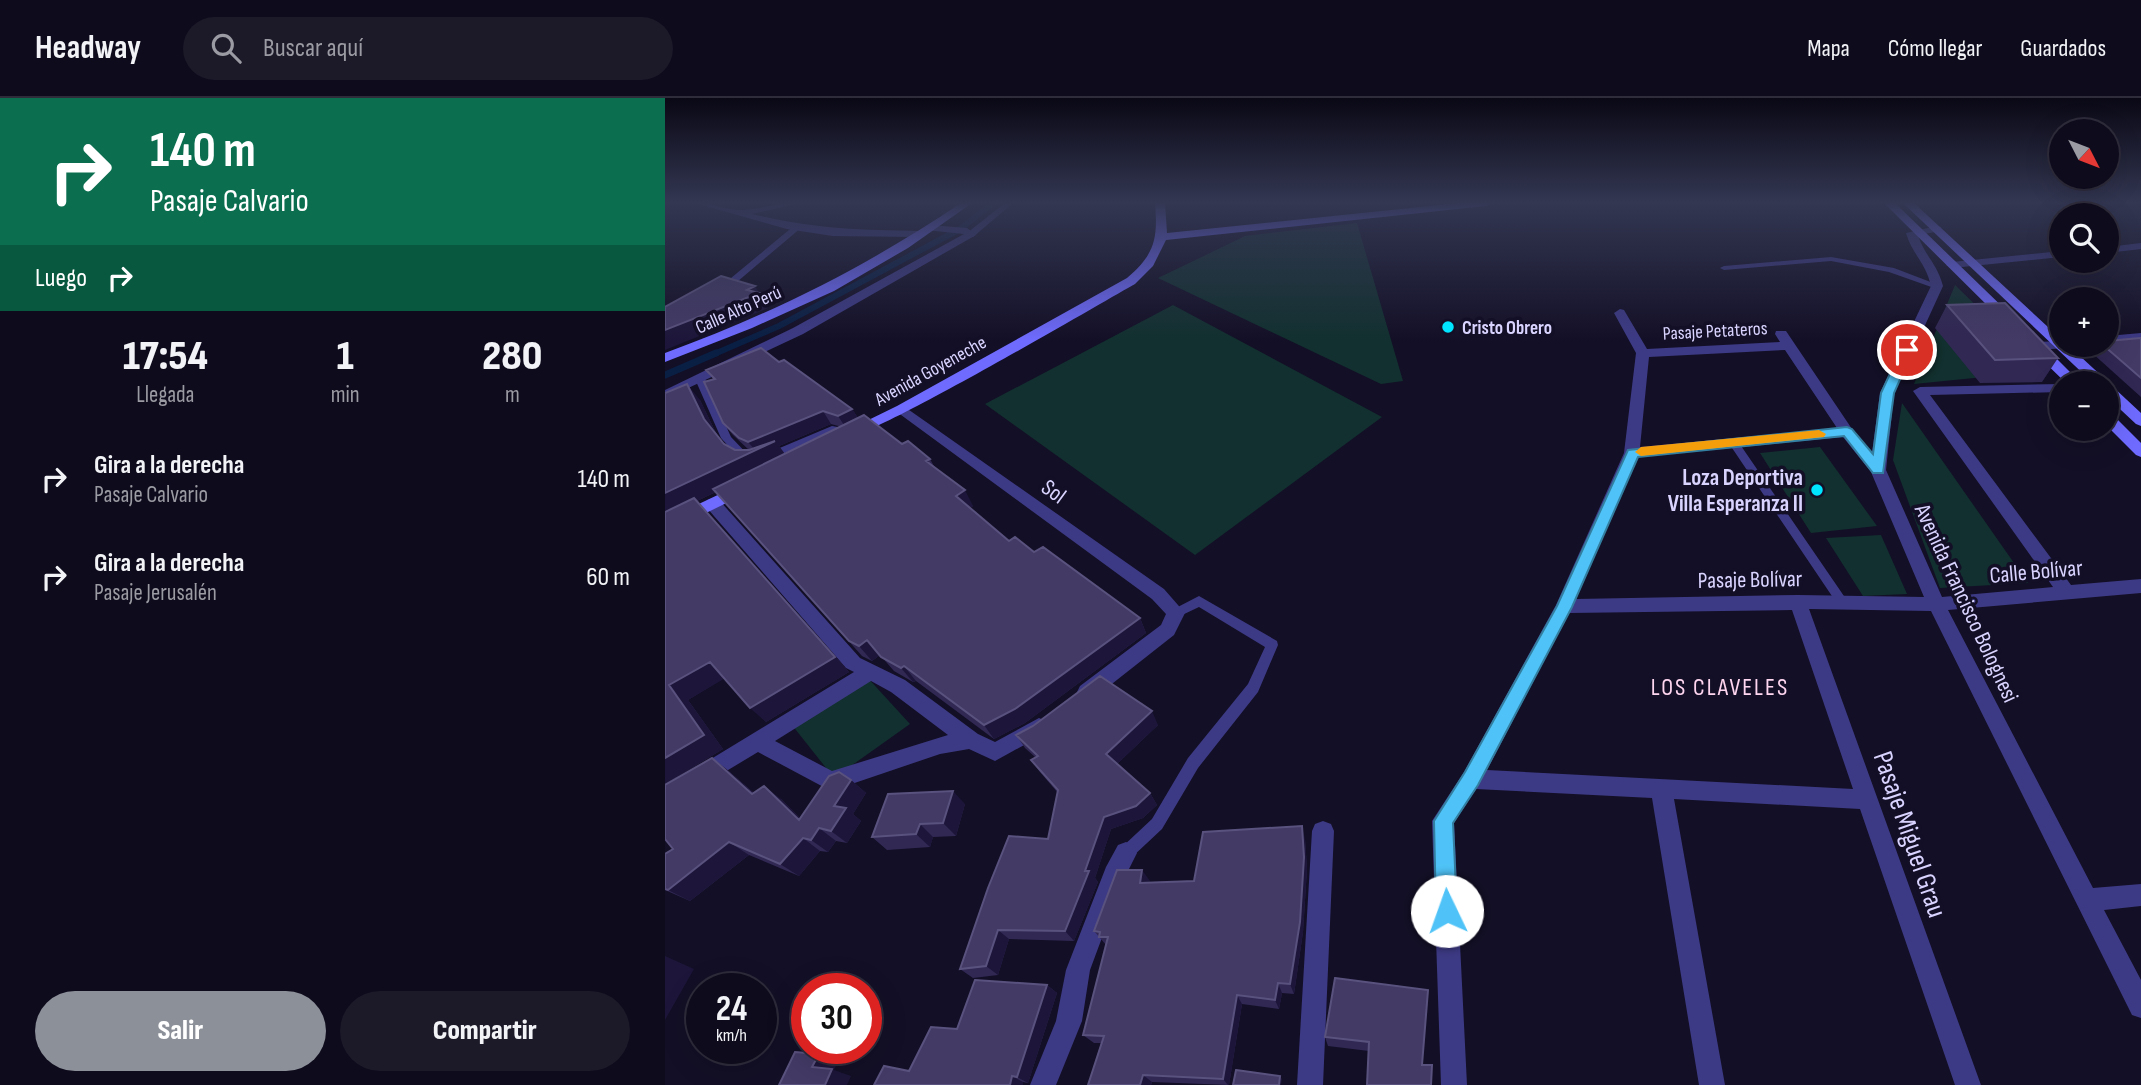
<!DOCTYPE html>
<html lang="es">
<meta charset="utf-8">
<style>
:root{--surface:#0e0b1c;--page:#1c1929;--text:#f1f3f6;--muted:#9b9ba3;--line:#2e2b3b;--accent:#8c9099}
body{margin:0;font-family:"Sofia Sans Condensed",sans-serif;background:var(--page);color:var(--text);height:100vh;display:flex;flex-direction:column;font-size:26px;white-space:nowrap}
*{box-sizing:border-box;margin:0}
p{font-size:23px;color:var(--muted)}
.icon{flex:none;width:38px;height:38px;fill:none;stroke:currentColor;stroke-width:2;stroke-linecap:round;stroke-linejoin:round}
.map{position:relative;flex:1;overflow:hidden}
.side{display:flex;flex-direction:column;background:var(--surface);width:665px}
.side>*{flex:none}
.guide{background:#0b6e4f;color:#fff;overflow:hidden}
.needle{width:46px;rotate:132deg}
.buttons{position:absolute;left:1384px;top:21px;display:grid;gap:14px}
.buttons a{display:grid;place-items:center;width:70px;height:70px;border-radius:50%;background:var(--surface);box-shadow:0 7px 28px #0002,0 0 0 2px var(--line);font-size:35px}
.speed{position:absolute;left:21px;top:875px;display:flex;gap:14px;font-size:35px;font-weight:700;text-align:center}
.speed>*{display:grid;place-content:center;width:91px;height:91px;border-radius:50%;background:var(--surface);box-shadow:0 7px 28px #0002,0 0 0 2px var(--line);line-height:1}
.speed small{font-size:18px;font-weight:400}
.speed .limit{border:10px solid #d22;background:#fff;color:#111}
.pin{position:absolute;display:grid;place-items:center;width:60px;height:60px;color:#fff;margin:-30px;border:4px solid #fff;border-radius:50%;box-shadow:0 2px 7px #0007}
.me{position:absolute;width:77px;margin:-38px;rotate:357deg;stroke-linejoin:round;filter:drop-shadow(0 0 5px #0008)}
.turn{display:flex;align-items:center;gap:24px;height:147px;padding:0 35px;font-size:32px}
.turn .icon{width:91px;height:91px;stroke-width:2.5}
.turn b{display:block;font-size:49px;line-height:60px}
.then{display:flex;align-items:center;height:66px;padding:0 35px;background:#0003;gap:14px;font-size:26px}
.eta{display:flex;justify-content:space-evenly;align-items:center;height:119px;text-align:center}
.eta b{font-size:42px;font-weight:800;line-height:49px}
.primary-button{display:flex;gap:14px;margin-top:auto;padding:14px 35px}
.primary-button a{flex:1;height:80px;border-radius:42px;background:var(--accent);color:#fff;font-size:28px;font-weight:800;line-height:80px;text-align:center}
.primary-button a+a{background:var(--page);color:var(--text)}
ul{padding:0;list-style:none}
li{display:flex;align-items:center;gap:21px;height:98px;padding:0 35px}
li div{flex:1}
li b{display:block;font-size:26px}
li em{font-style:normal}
header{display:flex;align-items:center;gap:42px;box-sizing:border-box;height:98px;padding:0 35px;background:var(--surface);border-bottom:2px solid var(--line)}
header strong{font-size:33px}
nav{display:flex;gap:38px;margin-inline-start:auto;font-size:24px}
.search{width:490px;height:63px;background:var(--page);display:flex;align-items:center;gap:18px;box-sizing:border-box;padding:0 24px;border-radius:38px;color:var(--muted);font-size:26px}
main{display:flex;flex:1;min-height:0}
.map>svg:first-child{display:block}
.green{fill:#12302f}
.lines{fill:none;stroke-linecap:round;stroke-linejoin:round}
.stream-far1{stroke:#0a1f44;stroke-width:6}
.stream{stroke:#0a1f44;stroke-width:7}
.lane{fill:#3d3a85;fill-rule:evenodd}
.street{fill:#3d3a85;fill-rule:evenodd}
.secondary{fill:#6f6bff;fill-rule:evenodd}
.wall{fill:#312854;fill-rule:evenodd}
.shaded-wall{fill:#1d163a}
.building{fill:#433a66;stroke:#5a527e;stroke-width:2}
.route{fill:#4fc3f7;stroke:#337fa1;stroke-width:2}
.slow{fill:#f59e0b}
.poi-dot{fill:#00e5ff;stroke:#130f26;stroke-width:2.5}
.labels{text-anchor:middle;stroke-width:7;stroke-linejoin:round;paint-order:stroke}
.far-street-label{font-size:19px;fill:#d9d4ff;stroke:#130f26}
.far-poi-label{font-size:19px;font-weight:bold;fill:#d9d4ff;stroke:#130f26;text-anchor:start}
.poi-label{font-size:23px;font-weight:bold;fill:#d9d4ff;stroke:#130f26;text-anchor:end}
.street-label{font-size:23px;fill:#d9d4ff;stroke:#130f26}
.neighbourhood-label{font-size:24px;letter-spacing:2px;fill:#ffd6f0;stroke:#130f26}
.near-street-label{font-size:28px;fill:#d9d4ff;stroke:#130f26}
</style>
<header>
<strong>Headway</strong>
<div class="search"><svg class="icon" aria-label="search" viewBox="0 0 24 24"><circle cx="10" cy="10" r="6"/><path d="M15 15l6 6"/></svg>Buscar aquí</div>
<nav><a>Mapa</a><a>Cómo llegar</a><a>Guardados</a></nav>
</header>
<main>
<section class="side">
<div class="guide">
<div class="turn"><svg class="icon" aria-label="right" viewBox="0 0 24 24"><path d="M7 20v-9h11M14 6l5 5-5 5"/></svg><div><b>140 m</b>Pasaje Calvario</div></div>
<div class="then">Luego<svg class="icon" aria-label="right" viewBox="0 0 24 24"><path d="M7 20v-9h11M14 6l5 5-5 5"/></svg></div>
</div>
<div class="eta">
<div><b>17:54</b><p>Llegada</p></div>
<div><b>1</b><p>min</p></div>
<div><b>280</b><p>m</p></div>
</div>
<ul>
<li><svg class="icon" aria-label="right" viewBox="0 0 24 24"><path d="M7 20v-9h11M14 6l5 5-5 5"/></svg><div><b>Gira a la derecha</b><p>Pasaje Calvario</p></div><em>140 m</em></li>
<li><svg class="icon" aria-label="right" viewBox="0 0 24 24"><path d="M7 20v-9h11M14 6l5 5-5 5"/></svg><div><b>Gira a la derecha</b><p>Pasaje Jerusalén</p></div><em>60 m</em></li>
</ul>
<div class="primary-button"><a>Salir</a><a>Compartir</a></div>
</section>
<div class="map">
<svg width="1476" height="987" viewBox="0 0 1476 987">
<rect width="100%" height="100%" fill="#130f26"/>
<!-- green -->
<path class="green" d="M692 125 738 283 716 286 493 180 580 138Z
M1290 187 1378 273 1249 286Z
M508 207 717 319 530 457 320 306Z
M1237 305 1363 485 1275 490 1228 362Z
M1155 349 1212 428 1146 435 1095 355Z
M1216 437 1242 496 1198 498 1161 440Z
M201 578 245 626 169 680 127 627Z"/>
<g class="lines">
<!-- stream-far1 -->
<path class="stream-far1" d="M47 257 114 228 295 131 328 105"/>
<!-- stream -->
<path class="stream" d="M0 277 51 255"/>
<!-- lane -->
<path class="lane" d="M340 105H348L308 139H302V135Z
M130 127 137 129 66 189H60V185Z
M1166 159 1229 170 1276 188 1272 191 1224 174 1166 163 1059 172 1055 170 1059 168Z
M35 278 40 281 66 339 86 360 87 362 86 364H78L56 340 30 281Z
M167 328 178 330 186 339 185 341H177L168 334 106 361H98L97 359 98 357Z
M1068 341 1072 342 1181 501 1183 504 1181 507H1173L1063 344Z
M534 498 612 543 613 547 593 594 533 670 497 731 466 760 461 763 456 760 453 755 456 750 487 721 523 660 583 586 600 549 534 509 515 518H507L505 515 507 512Z"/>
<!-- street -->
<path class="street" d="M30 105C45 104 58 111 73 112 90 113 110 105 128 105L127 107 87 116C148 131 193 132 255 133L261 136 255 139 168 138 122 131Z
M265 127 302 130 311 137 138 236 0 301V292L128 230 299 136 261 132V128Z
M1272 128 1276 129V133L1253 137C1259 157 1272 165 1278 188L1229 295 1221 372 1277 499 1388 489 1248 293 1255 289 1396 286V294L1265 297 1406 487 1476 481V495L1283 512 1428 790 1476 786V808L1439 812 1476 882V920L1467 917 1266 513 1144 511 1316 987H1290L1195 711 1009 701 1060 987H1034L987 700 811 691 789 725 802 987H776L767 723 799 674 891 507 959 355 971 255 949 215 955 211 959 212 982 251 1115 244 1110 236 1111 233H1121L1187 331 1207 355 1215 295 1266 188C1261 165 1247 156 1241 135ZM1120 252 1172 330 975 349 984 259ZM1178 339 1206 374 1259 499 1133 497 911 501 973 359ZM1127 512 1188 691 822 672 904 515Z
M1476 145V151L1442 155V149Z
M1396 153V159L1287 170 1281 167 1287 164Z
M1476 235V243L1442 246V238Z
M1396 243V247H1402L1401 250 1372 252 1365 248 1372 244Z
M237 307 499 491 520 515 509 537 429 600 422 602 415 600 412 594 415 588 496 527 501 516 487 501 232 314 230 311Z
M48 400 54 402 195 560 240 582 313 636 330 644 374 620 381 623 384 629 381 635 330 663 304 651 275 656 166 693 93 654 0 710V689L189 574 181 570 42 410 40 406 42 402ZM206 583 226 594 283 637 167 673 110 643Z
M658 723 666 726 669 733 658 987H632L647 733 650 726Z
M461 744 469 747 472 755 458 783 425 872 417 923 391 987H365L391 923 401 872 441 769 453 747Z"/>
<!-- secondary -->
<path class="secondary" d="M296 105H307L243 150 169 193 87 230 0 264V255C109 215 199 170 296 105Z
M490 105H500L502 135 794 105H826L821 108 501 142 488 168 470 186C436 205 201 343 183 338L181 335 183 332 232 308 462 180C490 156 493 141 490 105Z
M1219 105H1230L1348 219V225H1340Z
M1238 105H1249L1396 241V247H1403L1441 282 1443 285 1442 286 1428 285Z
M1374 247 1379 248 1416 285H1401L1369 254 1367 251Z
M1442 287 1447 288 1476 315V328L1471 326 1442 299Z
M1442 314 1447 316 1476 345V359L1471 357 1442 328Z
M78 385 84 386 86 390 84 394 0 435V422Z"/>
</g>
<!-- wall -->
<path class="wall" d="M1282 207 1393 260 1377 284 1315 285 1270 230Z
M1476 240V299L1426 254 1432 247H1442Z
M114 264 187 311 193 320 265 361 270 370 308 408 305 410 344 443 369 454 475 520 481 535 360 625 329 641 251 583 248 584 229 573 215 557 207 563 197 558 51 394 32 403 184 574 101 624 59 580 23 602 58 651 0 686V295L35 302 52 337 59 346 70 352H84L68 337 58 325 48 281 41 272ZM166 326 177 329 120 356 114 348Z
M493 627 452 666 485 695 492 707 478 720 446 731 430 780 433 784 409 843 344 841 333 877 308 880 295 871 383 741 393 695 375 674 366 662 370 659 360 650 351 637Z
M47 660 65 674 89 695 116 701 135 720 186 682 201 695 188 716 196 723 182 745 171 743 163 754 155 753 134 778 84 757 25 803 0 792V756L8 751Z
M300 706 291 738 268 739 265 749 222 752 207 739Z
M640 741 642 771 638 834 629 896 617 895 614 911 577 906 564 987 487 984 486 987H423L436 945H429L418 937 441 847 429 833 485 783V784L529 783Z
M670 880 757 967 704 953 663 948 660 939Z
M382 887 392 895 363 985 358 984V987H209L244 973 292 931Z"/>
<!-- shaded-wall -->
<path class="shaded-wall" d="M90 188 103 210 0 252V232Z
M22 286 35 302 52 337 39 321Z
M187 311 195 323 181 330 173 318Z
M158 313 166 326 114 348 122 359 32 403 184 574 101 624 85 610 0 419V395L90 352 83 344Z
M300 392 308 408 300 413 291 398Z
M475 520 481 535 360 625 329 641 319 627Z
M202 542 215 557 207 563 194 548Z
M45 564 62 579 23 602 58 651 0 686V660L4 587Z
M239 568 251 583 248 584 236 570Z
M487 613 493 627 449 669 441 656Z
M47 660 65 674 105 710 87 696Z
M186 682 201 695 188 716 196 723 182 745 166 733 169 708Z
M99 688 116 701 151 735 134 722Z
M288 693 300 706 291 738 278 725Z
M485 695 492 707 478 720 446 731 430 780 433 784 409 843 400 833 439 719Z
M255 726 268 739 265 749 251 736Z
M637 728 640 741 642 771 638 834 629 896 625 886Z
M154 730 171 743 163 754 146 742Z
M138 740 155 753 134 778 115 766Z
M64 744 84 757 25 803 3 792Z
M477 772 485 783 482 796 475 785Z
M333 832 344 841 333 877 321 868Z
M0 858 29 871 0 922Z
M613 885 617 895 614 911 610 902Z
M382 887 392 895 363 985 352 979Z
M572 897 577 906 564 987H563L558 981Z
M154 956 173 963 169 972 186 978 182 987H160L147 969Z
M478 977 487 984 486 987H475Z
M347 978 358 984V987H345Z
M615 978 617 981 616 987H614Z"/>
<!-- building -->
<path class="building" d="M56 178 90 188 82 192 94 195 0 232V209Z
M1340 205 1393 260 1330 262 1282 207Z
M1476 240V280L1438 247H1442V243Z
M96 250 114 264 119 262 187 311 173 318 158 313 83 344 74 340 58 325 39 284 50 281 41 272Z
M22 286 39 321 59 346 70 352H84L110 343 0 395V295Z
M199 317 237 346 243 343 265 361 261 363 300 392 291 398 344 443 350 439 369 454 378 449 475 520 350 611 319 627 239 568 236 570 216 559 202 542 194 548 184 543 48 391Z
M29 400 170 559 85 610 45 564 4 587 39 637 0 660V414Z
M435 578 487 613 441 656 485 695 471 708 439 719 420 773H424L400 833 333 832 321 868 295 871 323 790 344 738 383 741 393 692 366 662 373 658 351 637 368 628Z
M47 660 87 696 99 688 134 722 164 678 174 674 186 682 169 708 181 710 166 733 154 730 146 742 138 740 115 766 64 744 3 792 0 791V756L8 751 0 741V687Z
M288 693 278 725 255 726 251 736 207 739 223 696Z
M637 728 639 759 635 824 625 886 613 885 610 902 572 897 558 981 478 977 475 987H423L439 938 418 937 443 839H434L435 834 429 833 452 772H477L475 785 529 783 538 734Z
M670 880 763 892 757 967H767L766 987H702L704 944 660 939Z
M310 882 382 887 354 973 352 979 347 978 345 987H209L219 968 244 973 266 929 292 931Z
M130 954 154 956 147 969 167 971 160 987H114Z
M571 972 615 978 614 987H568Z"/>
<!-- sky -->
<linearGradient id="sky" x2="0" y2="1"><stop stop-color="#0a0815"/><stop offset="0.43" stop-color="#333752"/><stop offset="1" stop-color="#333752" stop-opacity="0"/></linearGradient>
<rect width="1476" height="243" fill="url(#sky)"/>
<!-- route -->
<path class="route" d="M1242 249 1248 252 1229 295 1218 375H1208L1179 338 973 359 907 509 813 687 788 725 792 813 789 821 782 824 774 821 771 813 769 723 800 674 892 508 963 352 1182 329 1187 331 1208 356 1216 295 1236 252Z"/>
<!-- slow -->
<path class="slow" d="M1154 332 1161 336 1159 339 976 358 970 354 976 349Z"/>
<!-- markers -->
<g class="poi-dot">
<circle cx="783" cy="229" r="7"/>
<circle cx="1152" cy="392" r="7"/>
</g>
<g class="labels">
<!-- far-street labels -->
<g class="far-street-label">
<text transform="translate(73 211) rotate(-24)" y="7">Calle Alto Perú</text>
<text transform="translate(1050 232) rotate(-3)" y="7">Pasaje Petateros</text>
<text transform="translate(265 272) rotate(-29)" y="7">Avenida Goyeneche</text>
</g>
<!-- far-poi labels -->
<g class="far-poi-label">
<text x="797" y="236">Cristo Obrero</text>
</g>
<!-- poi labels -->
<g class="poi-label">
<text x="1138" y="387">Loza Deportiva<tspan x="1138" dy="26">Villa Esperanza II</tspan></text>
</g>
<!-- street labels -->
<g class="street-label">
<text transform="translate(389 393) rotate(36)" y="8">Sol</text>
<text transform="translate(1371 473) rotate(-5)" y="8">Calle Bolívar</text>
<text transform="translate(1085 481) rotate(-1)" y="8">Pasaje Bolívar</text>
<text transform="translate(1302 505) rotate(65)" y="8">Avenida Francisco Bolognesi</text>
</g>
<!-- neighbourhood labels -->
<g class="neighbourhood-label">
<text x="1055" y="597">LOS CLAVELES</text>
</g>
<!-- near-street labels -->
<g class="near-street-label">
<text transform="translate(1246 736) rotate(71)" y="10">Pasaje Miguel Grau</text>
</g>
</g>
</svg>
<div class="buttons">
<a><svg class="needle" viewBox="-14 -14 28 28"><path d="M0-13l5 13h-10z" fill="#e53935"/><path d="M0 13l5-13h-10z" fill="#9b9ba3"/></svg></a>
<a><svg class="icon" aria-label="search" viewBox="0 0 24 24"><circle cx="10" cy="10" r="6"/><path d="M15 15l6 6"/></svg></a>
<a>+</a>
<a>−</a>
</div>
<div class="speed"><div>24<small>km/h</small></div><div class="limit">30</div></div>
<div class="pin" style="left:1242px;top:252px;background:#d93025"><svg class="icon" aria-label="arrive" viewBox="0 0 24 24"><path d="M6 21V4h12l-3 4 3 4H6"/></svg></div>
<svg class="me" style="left:782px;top:813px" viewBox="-20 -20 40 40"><circle r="19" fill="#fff"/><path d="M0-13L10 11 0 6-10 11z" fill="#4fc3f7"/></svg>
</div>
</main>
